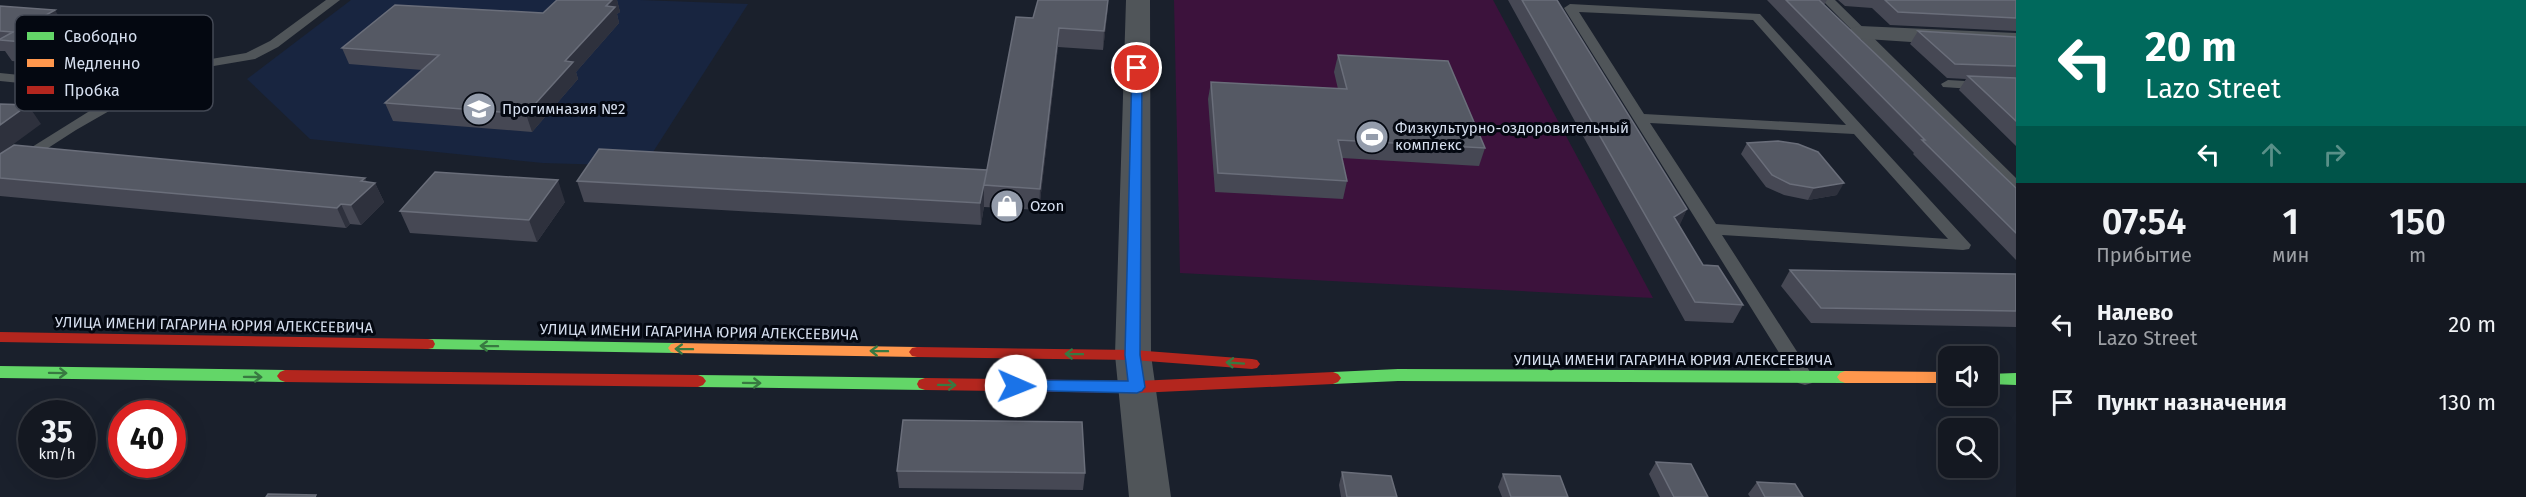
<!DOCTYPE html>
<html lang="ru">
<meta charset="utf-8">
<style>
:root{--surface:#141821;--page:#21252e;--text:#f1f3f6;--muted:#9da0a5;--line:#33373f}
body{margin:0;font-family:"Fira Sans",sans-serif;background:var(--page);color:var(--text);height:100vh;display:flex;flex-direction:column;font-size:22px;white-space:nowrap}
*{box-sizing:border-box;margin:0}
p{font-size:20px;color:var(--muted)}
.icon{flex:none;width:33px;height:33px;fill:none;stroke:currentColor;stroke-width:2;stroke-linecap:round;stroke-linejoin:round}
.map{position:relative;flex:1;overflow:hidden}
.drawer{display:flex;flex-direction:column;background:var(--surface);width:510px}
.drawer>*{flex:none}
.hud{background:#00695c;color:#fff;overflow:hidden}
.tools{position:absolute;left:1938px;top:346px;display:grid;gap:12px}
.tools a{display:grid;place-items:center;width:60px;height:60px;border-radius:12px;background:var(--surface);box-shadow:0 6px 24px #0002,0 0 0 2px var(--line);font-size:30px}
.speed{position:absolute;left:18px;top:400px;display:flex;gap:12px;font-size:30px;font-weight:700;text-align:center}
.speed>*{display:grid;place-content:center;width:78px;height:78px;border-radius:50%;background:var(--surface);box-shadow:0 6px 24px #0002,0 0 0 2px var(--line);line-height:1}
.speed small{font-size:15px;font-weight:400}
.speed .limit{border:9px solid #d22;background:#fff;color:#111}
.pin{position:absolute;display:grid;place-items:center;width:51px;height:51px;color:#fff;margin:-26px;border:3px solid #fff;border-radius:50%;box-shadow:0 2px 6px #0007}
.me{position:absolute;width:66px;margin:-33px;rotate:91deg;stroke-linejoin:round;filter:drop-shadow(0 0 4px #0008)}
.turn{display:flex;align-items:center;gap:21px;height:126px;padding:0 30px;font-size:27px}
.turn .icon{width:78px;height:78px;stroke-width:2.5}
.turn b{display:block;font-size:42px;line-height:51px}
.lanes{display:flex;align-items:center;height:57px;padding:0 30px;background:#0003;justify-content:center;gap:30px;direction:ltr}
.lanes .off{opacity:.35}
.eta{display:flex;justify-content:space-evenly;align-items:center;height:102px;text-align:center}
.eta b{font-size:36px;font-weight:600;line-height:42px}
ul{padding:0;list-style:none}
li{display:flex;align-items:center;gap:18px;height:78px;padding:0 30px}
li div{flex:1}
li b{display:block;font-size:22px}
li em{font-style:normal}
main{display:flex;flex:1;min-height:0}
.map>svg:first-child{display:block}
.built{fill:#182540}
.green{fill:#3c123c}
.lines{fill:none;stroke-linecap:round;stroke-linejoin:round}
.lane{fill:#505559;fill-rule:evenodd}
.street{fill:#505559;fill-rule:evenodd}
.fast{fill:#63d668;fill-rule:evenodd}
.slow{fill:#ff974d;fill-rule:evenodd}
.jam{fill:#b3261e;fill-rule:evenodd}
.wall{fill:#464854}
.shaded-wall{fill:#2e313d}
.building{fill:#555964;stroke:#6a6e7a;stroke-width:1.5}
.oneway{stroke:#387941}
.route{fill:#1a73e8;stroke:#114b97;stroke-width:1.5}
.labels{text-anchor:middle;stroke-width:6;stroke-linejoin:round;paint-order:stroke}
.poi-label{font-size:15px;fill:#d6dfef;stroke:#040811;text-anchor:start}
.street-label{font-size:15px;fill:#d6dfef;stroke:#040811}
.key{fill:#040811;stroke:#434854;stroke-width:1.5}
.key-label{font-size:16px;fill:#d6dfef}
</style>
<main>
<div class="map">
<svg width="2016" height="497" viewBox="0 0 2016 497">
<rect width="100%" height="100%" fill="#1a202c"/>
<!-- built -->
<path class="built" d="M351 0H640L748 4 644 166 543 163 310 139 247 79Z"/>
<!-- green -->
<path class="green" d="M1174 0H1493L1653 298 1180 273Z"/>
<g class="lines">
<!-- lane -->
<path class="lane" d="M326 0H340L278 47 255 59 196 69 158 83 76 130 0 179V167L96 107 77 101 60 87 0 81V73L69 80 87 95 106 101 148 77 188 63 246 53 270 41Z
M1822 0H1835L2016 178V192L2011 190Z
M1570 4 1760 14 1971 245 1969 249 1963 250 1722 235 1814 378 1812 383 1805 385 1798 383 1564 8ZM1579 12 1753 20 1846 125 1644 114ZM1650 123 1854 134 1948 239 1716 224Z
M1948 80 2016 84V92L1943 87 1941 84Z"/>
<!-- street -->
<path class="street" d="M1126 0H1150L1151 355 1171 497H1129L1115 355Z
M1860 26 2016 33V49L1851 38 1848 33 1851 28Z"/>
<!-- fast -->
<path class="fast" d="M428 339 676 343 681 344 684 348 681 352 676 353 428 349 423 348 421 344 423 340Z
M0 366 285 370 290 372 293 376 290 380 285 382 0 378Z
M1398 369 1845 371 1850 373 1853 377 1850 381 1845 383 1398 381 1333 384 1328 382 1325 378 1328 374 1333 372Z
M2016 373V385L1988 384V374Z
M698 375 925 378 931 380 933 384 931 388 925 390 698 387 693 385 690 381 693 377Z"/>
<!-- slow -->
<path class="slow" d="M676 343 917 347 922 348 925 352 922 356 917 357 676 353 671 352 668 348 671 344Z
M1845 371 1948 372V383H1845L1840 381 1837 377 1840 373Z"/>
<!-- jam -->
<path class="jam" d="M0 332 428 339 433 340 435 344 433 348 428 349 0 342Z
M917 347 1133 350 1252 359 1257 360 1260 364 1257 368 1252 369 1133 360 917 357 912 356 909 352 912 348Z
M285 370 698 375 703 377 706 381 703 385 698 387 285 382 280 380 277 376 280 372Z
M1333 372 1338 374 1341 378 1338 382 1333 384 1137 393 925 390 919 388 917 384 919 380 925 378 1137 381Z"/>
</g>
<!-- wall -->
<path class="wall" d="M557 0H617L620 12 617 14 619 23 576 72 578 79 532 132 393 121 385 103 422 70 349 64 342 48 543 13Z
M1508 0H1557L1687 209 1679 225 1703 265 1743 305 1733 323 1685 321Z
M1767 0H1827L1824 5 2016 188V260L1913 154 1914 153Z
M1838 0H2016V31L1890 25 1872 8 1845 6Z
M0 6 62 20 106 24 118 44 81 67 12 61 5 51H0Z
M1108 7 1103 50 1058 47 1039 210 984 207V206L981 225 584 202 577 181 987 170 1033 18Z
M1918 31 2016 37V146L1959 90 1966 79 1947 78 1910 44Z
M1338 55 1485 148 1479 166 1342 158 1347 181 1343 199 1215 192 1208 99 1211 82 1338 89 1334 72Z
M1747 143 1837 195 1808 200 1784 195 1766 187 1741 154Z
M0 154 375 183 384 202 361 225 350 224 346 228 0 196Z
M565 202 537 242 410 233 400 211Z
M1790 270 2016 274V327L1811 323 1781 286Z
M1656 462 1708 497H1660L1649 474Z
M897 471 1085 473 1083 490 899 488Z
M1342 472 1397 497H1341L1339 485Z
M1503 474 1568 497H1502L1498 487Z
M1757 482 1803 497H1750L1748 494Z"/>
<!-- shaded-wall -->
<path class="shaded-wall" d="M612 0H617L620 12 617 14 619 23 576 72 578 79 532 132 526 114 606 6Z
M1108 0V7L1103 50 1104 31Z
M55 10 67 30 39 19Z
M106 24 118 44 81 67 69 46Z
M1059 28 1058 47 1039 210 1040 189Z
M28 105 41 124 0 154V125Z
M987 170 984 185V206L981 225 980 203Z
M365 178 370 187 375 183 384 202 361 225 351 205 361 181Z
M558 180 565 202 537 242 529 220Z
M1844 183 1837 195 1808 200 1814 188Z
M341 204 350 224 346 228 337 208Z
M1687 209 1679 227 1674 217Z"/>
<!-- building -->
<path class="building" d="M557 0H612L606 6 615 7 565 61 573 62 526 114 385 103 439 55 342 48 395 5 543 13Z
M1038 0H1108L1104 31 1059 28 1040 189 984 185 1016 17 1033 18Z
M1522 0H1557L1687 209 1674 217 1703 265 1718 266 1743 305 1695 302Z
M1786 0H1819L2016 188V233L1922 140H1925Z
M1885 0H2016V18L1898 12Z
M0 6 55 10 39 19 106 24 69 46 0 40V39L13 32 0 31Z
M1918 31 2016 37V66L1955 64Z
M1338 55 1448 61 1485 148 1338 140 1347 181 1218 173 1211 82 1347 89Z
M1968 76 2016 78V121Z
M0 104 28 105 0 125Z
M1778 141 1798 144 1818 152 1844 183 1814 188 1790 184 1772 175 1747 143Z
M14 145 365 178 361 181 375 183 351 205 341 204 337 208 0 178V154Z
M599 149 987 170 980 203 577 181Z
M435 172 558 180 529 220 400 211Z
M1790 270 2016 274V311L1821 308Z
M903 420 1082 422 1085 473 897 471Z
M1656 462 1691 464 1708 497H1674Z
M1342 472 1391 476 1397 497H1347Z
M1503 474 1560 476 1568 497H1511Z
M1757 482 1795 484 1803 497H1765Z
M268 494 316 495 315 497H266Z"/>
<!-- one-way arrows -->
<defs><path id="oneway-shaft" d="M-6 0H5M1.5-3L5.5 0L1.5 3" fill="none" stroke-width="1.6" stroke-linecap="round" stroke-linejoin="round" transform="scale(1.5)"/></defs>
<g class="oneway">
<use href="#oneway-shaft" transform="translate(489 346) rotate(-179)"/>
<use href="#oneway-shaft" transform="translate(684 349) rotate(-179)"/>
<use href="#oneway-shaft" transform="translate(879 351) rotate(-179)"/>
<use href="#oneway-shaft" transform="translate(1074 354) rotate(-179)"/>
<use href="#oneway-shaft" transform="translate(1235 363) rotate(-176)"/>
<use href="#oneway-shaft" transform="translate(58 373) rotate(1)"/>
<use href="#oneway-shaft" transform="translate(253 377) rotate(1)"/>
<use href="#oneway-shaft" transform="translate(752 383) rotate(1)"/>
<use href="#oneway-shaft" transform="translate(947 385) rotate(1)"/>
</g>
<!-- route -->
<path class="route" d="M1137 65 1142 68 1140 355 1145 387 1142 391 1137 393 1010 390 1008 386 1010 382 1016 380 1128 381 1125 355 1132 68Z"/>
<!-- icons -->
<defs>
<symbol id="school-disc" viewBox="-11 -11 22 22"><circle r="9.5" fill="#949cab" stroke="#040811"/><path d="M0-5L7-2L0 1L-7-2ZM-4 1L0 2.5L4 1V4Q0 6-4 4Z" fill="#fff"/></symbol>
<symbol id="stadium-disc" viewBox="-11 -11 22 22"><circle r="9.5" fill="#949cab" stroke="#040811"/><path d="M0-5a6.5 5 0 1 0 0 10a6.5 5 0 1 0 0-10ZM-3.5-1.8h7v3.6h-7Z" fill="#fff"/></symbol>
<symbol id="shop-disc" viewBox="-11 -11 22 22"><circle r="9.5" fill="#949cab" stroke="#040811"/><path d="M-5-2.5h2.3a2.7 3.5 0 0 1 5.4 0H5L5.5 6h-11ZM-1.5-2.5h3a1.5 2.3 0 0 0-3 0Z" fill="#fff"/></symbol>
</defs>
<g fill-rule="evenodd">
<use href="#school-disc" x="460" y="90" width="38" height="38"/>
<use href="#stadium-disc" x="1353" y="118" width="38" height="38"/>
<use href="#shop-disc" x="988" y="187" width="38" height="38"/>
</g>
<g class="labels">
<!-- poi labels -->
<g class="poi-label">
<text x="502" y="114">Прогимназия №2</text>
<text x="1395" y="133">Физкультурно-оздоровительный<tspan x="1395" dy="17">комплекс</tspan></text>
<text x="1030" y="211">Ozon</text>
</g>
<!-- street labels -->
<g class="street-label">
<text transform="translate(214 325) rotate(1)" y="5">УЛИЦА ИМЕНИ ГАГАРИНА ЮРИЯ АЛЕКСЕЕВИЧА</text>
<text transform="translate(699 332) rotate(1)" y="5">УЛИЦА ИМЕНИ ГАГАРИНА ЮРИЯ АЛЕКСЕЕВИЧА</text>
<text x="1673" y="365">УЛИЦА ИМЕНИ ГАГАРИНА ЮРИЯ АЛЕКСЕЕВИЧА</text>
</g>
</g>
<!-- legend -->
<rect x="15" y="15" width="198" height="96" rx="9" class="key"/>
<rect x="27" y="32" width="27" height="8" fill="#63d668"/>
<rect x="27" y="59" width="27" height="8" fill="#ff974d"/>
<rect x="27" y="86" width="27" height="8" fill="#b3261e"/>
<g class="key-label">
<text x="64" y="42">Свободно</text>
<text x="64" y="69">Медленно</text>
<text x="64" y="96">Пробка</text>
</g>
</svg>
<div class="tools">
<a><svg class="icon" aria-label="sound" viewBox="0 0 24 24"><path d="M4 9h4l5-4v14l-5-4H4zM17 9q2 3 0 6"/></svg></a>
<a><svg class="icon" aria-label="search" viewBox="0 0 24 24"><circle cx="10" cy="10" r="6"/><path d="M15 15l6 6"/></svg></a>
</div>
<div class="speed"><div>35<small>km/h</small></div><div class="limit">40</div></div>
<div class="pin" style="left:1137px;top:68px;background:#d93025"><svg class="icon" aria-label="arrive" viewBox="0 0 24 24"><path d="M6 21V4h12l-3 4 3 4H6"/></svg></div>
<svg class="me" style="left:1016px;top:386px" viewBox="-20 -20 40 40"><circle r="19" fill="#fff"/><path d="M0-13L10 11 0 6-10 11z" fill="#1a73e8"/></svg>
</div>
<section class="drawer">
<div class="hud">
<div class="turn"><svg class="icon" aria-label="left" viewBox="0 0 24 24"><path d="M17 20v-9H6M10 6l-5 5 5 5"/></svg><div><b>20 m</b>Lazo Street</div></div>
<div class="lanes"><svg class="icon" aria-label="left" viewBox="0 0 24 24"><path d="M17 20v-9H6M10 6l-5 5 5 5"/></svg><svg class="icon off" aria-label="ahead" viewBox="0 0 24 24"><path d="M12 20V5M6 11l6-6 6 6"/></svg><svg class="icon off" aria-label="right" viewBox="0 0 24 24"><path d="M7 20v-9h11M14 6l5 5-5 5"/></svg></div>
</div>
<div class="eta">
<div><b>07:54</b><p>Прибытие</p></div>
<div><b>1</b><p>мин</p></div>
<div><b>150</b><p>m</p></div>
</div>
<ul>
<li><svg class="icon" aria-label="left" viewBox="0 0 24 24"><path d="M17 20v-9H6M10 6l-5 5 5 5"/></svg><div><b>Налево</b><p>Lazo Street</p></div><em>20 m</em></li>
<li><svg class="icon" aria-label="arrive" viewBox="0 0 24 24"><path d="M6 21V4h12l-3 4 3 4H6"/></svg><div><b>Пункт назначения</b></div><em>130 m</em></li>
</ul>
</section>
</main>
